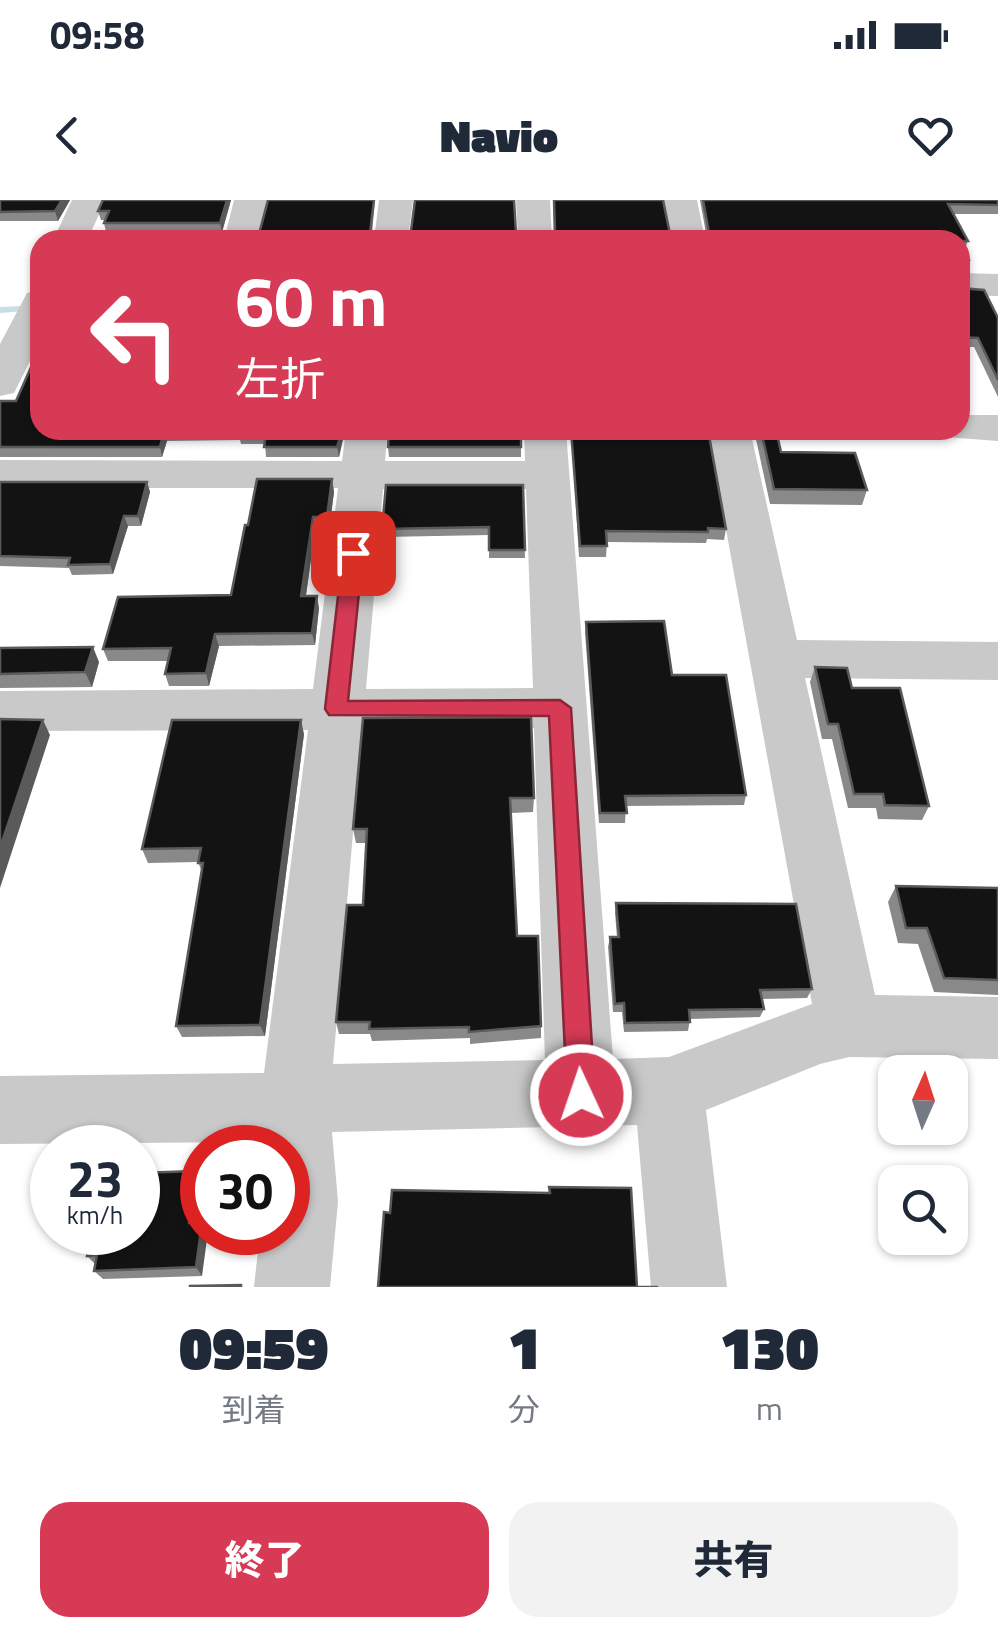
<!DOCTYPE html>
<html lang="ja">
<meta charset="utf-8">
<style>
:root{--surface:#fff;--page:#f2f2f3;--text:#1f2937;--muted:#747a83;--accent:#d63a55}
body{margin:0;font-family:"Titillium Web","Noto Sans JP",sans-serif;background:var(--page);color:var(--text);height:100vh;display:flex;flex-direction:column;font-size:38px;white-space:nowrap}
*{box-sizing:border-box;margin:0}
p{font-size:32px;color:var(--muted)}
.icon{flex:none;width:55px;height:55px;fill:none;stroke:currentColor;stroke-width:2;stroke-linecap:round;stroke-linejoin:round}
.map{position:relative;height:1087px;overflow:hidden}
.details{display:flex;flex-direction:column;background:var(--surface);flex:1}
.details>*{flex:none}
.top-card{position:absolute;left:30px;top:30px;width:940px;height:210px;border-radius:30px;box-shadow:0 2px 8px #0004;background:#d63a55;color:#fff;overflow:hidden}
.needle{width:65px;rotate:3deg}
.controls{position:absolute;left:878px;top:855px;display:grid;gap:20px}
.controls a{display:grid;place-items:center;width:90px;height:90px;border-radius:20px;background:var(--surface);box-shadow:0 2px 8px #0004;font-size:50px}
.speed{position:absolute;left:30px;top:925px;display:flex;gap:20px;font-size:50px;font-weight:700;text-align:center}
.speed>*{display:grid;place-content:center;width:130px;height:130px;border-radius:50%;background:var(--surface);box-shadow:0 2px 8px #0004;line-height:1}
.speed small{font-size:25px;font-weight:400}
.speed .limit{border:15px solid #d22;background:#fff;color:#111}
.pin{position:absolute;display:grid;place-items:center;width:85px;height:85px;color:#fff;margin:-42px;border-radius:20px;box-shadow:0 5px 15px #0006}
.me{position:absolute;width:110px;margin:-55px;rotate:357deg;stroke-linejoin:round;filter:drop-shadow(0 0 8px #0008)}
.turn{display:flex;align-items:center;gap:35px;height:210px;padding:0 40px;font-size:45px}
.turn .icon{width:130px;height:130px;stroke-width:2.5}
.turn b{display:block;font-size:70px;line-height:85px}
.eta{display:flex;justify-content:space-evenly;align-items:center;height:170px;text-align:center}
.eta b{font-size:60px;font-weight:800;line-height:70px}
.action{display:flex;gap:20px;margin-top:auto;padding:20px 40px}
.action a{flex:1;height:115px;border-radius:30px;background:var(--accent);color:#fff;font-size:40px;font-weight:800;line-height:115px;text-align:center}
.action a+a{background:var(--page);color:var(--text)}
.status{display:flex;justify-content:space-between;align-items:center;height:70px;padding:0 50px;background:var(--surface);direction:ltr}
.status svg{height:28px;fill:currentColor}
header{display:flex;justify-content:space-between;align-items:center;height:130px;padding:0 40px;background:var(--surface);font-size:45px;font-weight:800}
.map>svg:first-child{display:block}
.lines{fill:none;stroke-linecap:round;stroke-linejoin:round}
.stream{fill:#c7dee7;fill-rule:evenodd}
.minor{fill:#c9c9c9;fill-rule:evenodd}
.wall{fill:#898989}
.shaded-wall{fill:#5a5a5a}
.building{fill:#131313;stroke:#5a5a5a;stroke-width:2.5}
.route{fill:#d63a55;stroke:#8b2637;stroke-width:2.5}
</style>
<div class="status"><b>09:58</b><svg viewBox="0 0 49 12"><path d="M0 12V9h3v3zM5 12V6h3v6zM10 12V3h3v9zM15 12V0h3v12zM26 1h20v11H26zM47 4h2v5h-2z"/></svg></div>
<header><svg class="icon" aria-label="back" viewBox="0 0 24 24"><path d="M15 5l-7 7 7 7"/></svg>Navio<svg class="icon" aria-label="heart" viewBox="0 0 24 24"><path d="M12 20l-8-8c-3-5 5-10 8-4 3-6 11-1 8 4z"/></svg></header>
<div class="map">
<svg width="998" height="1087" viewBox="0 0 998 1087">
<rect width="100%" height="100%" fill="#fff"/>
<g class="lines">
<!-- stream -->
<path class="stream" d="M23 106 26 107V111L0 113V107Z"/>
<!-- minor -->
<path class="minor" d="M72 0H106L87 40H53Z
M234 0H268L258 40H224Z
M379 0H413L408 40H374Z
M516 0H550L552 40H518Z
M663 0H697L705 40H671Z
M960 73 998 74V96L960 95Z
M40 90V141L14 193 0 196V144L27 93Z
M960 215H998V241L945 237 940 230H960Z
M346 230H388L385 261H525L524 230H566L613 859 669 857 812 804 708 230H750L797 440 998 442V480L805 478 875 795 998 797V859L849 857 820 864 706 910 727 1087H651L637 925 332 932 338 1002 330 1087H254L260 1032H288V948H262V942L0 944V876L264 873 308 530 0 531V491L313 489 338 288H0V260L342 261ZM383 289H526L533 488 366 489ZM534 528 545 860 333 864 362 529Z"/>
</g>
<!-- wall -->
<path class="wall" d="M0 0H70L58 21H0Z
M103 0H231L222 32H106L104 23 105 20H101L98 11Z
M268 0H375L372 33 407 34 554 33 553 0H663L670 34 706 33 700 0H998V14H953L968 41 964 51 966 69 259 34Z
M960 76 961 88 998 118V197L974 147H960Z
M0 201H16L40 230H345L339 257H266L265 244H241L240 240 167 241 162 257H0Z
M521 230V257H389L388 247Z
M571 230 726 329 724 340 707 339 706 343 607 342 606 357H579Z
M758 230H776L781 252 867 290 862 305 770 304 756 239Z
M332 279 334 292 329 330H315L306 396 319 408 315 445 219 446 209 486H169L165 474 168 461H108L103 449 231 395 248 325Z
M0 282H147L150 292 141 326H128L113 374 72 375 69 368 0 366Z
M523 285 525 358H489V335L383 337 382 329Z
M586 422 672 475 746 595 744 605 626 606 625 623H599L585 432Z
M0 448 99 462 92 487 0 488Z
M815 467 852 488 929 606 922 620 878 619 876 608H848L832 539H822L810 482Z
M363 518 534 598 533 612 511 613 517 736 541 826V838L470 844V838L372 841 370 834H339L336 822 363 705 367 643H356L353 629Z
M304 534 265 836 182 837 176 826 202 672 198 662 148 663 142 649Z
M896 686 998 688V795L934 792 918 744 898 743 888 702Z
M616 703 812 789 807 798 762 799 764 809 760 817 690 819 688 831 624 832 622 812H613L608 747 610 737H617L615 713Z
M202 981 197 1023 202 1024V1076L103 1079 94 1071 95 1064 87 1056Z"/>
<!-- shaded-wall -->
<path class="shaded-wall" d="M62 0H70L58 21 55 11Z
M227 0H231L222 32 220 23Z
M969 60 966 69 960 72V63Z
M342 230H345L339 257 337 247Z
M164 231 167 241 162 257 160 247Z
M332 279 334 292 329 330 327 317Z
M147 282 150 292 141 326 138 316Z
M124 316 128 326 113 374 110 364Z
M313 317 315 330 304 409 301 396Z
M317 396 319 408 315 445 312 433Z
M215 434 219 446 209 486 206 473Z
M93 447 99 462 92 487 85 472Z
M43 520 50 535 0 688V648Z
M301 520 304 534 265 836 260 825Z
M196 971 202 982 196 1032 189 1023Z
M202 1023V1032H208L202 1076 196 1067Z"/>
<!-- building -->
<path class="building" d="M0 0H62L55 11 0 12Z
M103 0H227L220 23H104L109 11H98Z
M268 0H374L370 33 407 34 411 31 415 0H514L516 33H555L554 0H663L670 34 709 33 703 0H998V5L948 4 968 41H960V40H223L225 34H259Z
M960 42 969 60 960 63Z
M960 76 961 88 984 90 998 118V180L978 138 960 137Z
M40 147V230H342L337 247H264L266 234 239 235 240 231H164L160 247H0V201H16Z
M389 230H521V247H388Z
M571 230H708L726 329 708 328V332L606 331 607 346H580Z
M761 230H776L781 252 855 253 867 290 774 289Z
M257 279H332L327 317H313L301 396H317L312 433 215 434 206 473 165 474 171 448 103 449 118 397 231 395 245 325H248Z
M0 282H147L138 316H124L110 364 68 365 70 358 0 356Z
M386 285H523L525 350H489V327L382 329Z
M664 421 672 475H726L746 595 625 596 627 613H600L586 422Z
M93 447 85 472 0 474V448Z
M815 467 847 468 852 488H900L929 606 885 605 883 594H854L838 524H828Z
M531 517 534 598H510L517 736H538L541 826 469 832V827L369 829 370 822H336L347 705H363L367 629H353L363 518Z
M0 519 43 520 0 648Z
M172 520H301L260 825 176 826 203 663H198L201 648 142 649Z
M896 686 998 688V780L944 778 927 728H906Z
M616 703 796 704 812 789 760 790 764 809 689 810 690 822 625 823 624 803 615 804 610 737H619Z
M196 971 189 1023H202L196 1067 94 1071 97 1055 87 1056 91 1032H138V973Z
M549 987 631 988 637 1087H658H378L384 1012 390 1013 392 990 550 993Z
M241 1085V1087H190V1086Z"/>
<!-- route -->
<path class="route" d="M353 346 363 353 348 501 560 500 571 508 595 895 591 905 581 909 571 905 567 895 549 516 329 515 325 509 343 353Z"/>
</svg>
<div class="controls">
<a><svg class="needle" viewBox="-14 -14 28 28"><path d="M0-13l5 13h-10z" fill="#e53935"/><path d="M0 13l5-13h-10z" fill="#747a83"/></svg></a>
<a><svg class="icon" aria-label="search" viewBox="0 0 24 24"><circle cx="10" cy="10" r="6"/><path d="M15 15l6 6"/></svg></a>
</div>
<div class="speed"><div>23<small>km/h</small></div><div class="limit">30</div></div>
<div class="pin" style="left:353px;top:353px;background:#d93025"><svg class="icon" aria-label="arrive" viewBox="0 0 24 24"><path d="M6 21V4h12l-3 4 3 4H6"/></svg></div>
<svg class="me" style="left:581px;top:895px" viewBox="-20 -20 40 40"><circle r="17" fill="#d63a55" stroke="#fff" stroke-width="3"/><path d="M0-11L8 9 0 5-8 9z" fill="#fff"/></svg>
<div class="top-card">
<div class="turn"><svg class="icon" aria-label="left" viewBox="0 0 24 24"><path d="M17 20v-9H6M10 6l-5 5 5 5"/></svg><div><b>60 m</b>左折</div></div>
</div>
</div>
<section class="details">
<div class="eta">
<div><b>09:59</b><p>到着</p></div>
<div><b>1</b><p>分</p></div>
<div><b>130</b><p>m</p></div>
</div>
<div class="action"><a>終了</a><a>共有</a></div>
</section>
